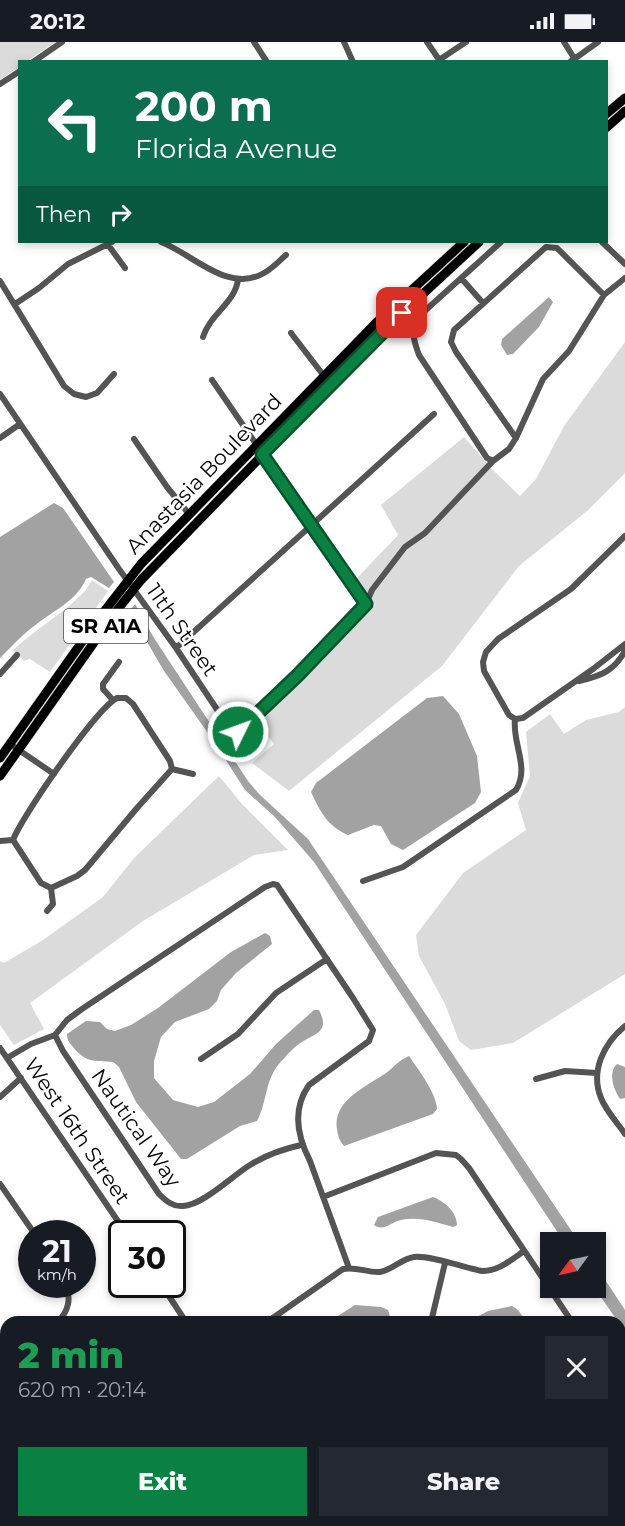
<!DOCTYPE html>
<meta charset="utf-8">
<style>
:root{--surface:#171b24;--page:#242831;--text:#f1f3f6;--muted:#9ea1a6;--accent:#0b8043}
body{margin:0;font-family:Montserrat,sans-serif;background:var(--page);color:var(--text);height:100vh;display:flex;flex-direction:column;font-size:22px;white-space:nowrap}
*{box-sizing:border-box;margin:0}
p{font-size:20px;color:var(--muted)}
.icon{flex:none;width:33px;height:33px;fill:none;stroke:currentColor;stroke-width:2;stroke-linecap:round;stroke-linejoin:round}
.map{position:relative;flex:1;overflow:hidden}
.drawer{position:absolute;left:0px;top:1274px;width:626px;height:212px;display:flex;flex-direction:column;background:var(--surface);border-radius:18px 18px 0 0;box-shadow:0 3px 9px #0003}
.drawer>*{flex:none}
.banner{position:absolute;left:18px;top:18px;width:590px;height:183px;border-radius:0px;box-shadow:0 3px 9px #0003;background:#0b6e4f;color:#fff;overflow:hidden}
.needle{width:39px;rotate:237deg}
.tools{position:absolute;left:540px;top:1190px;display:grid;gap:12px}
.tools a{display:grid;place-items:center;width:66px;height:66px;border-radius:0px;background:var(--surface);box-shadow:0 3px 9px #0003;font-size:30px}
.speed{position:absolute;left:18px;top:1178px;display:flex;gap:12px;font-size:30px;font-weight:700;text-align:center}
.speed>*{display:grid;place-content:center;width:78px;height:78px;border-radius:50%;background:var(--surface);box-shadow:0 3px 9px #0003;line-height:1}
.speed small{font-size:15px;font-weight:400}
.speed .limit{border:3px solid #111;border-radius:9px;background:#fff;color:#111}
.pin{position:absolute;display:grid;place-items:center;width:51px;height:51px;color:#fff;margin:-26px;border-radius:12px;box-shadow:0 3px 9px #0006}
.me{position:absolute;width:66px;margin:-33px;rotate:48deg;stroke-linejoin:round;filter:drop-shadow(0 0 4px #0008)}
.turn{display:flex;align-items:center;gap:21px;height:126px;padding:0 18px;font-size:27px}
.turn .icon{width:78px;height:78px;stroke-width:2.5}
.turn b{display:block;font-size:42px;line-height:51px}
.then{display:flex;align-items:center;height:57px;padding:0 18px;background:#0003;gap:12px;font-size:22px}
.round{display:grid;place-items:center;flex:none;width:63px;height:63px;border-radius:0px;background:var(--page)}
.summary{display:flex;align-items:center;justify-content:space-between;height:102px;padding:0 18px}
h1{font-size:36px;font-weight:800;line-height:45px;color:#1e9e55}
.button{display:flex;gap:12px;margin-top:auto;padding:12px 18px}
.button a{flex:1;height:69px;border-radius:0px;background:var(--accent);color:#fff;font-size:24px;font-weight:800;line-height:69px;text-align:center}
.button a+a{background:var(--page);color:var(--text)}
.status{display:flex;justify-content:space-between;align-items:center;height:42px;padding:0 30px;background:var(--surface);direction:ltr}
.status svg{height:16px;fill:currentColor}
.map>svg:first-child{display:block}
.green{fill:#dbdbdb}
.water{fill:#a2a2a2}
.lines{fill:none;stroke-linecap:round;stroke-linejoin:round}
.primary-casing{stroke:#dbdbdb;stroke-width:10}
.minor{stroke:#545454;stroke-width:6}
.primary{stroke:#000;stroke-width:9}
.route-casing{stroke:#07532c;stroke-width:15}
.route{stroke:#0b8043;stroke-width:10}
.labels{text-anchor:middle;stroke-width:4.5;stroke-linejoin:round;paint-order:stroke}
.shield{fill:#fff;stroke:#4c4c4c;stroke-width:1.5}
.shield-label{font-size:20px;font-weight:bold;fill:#000}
.street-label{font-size:21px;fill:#000;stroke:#fff}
</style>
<div class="status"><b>20:12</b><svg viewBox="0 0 49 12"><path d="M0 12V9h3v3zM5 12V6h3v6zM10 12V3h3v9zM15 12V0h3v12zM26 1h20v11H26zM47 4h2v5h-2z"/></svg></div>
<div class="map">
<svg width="625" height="1484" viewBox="0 0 625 1484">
<rect width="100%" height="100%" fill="#fff"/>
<!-- green -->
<path class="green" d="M0 0H56L27 19 20 20 19 25 0 38Z
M625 300V431L587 469 519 524 442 624 289 749 252 721 274 702 259 682 375 563 357 536 398 493 381 463 464 395 493 428 520 454 536 437 564 384Z
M92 538 108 549 50 630 30 617 24 619 13 608C36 587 64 571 84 550 88 546 89 542 92 538Z
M625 665V932L513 1001 471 1008 459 999 445 962 419 914 416 893 463 831 526 788 518 761 530 734 526 690 550 672 564 692 586 678 619 670Z
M219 734 242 762 288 808 254 813 143 879 30 961 44 987 14 1003 0 983V919L4 921 43 898 103 855 134 816Z"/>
<!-- water -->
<path class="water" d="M549 255 553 260 539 285 513 312 507 313 501 303 502 297Z
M54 461 63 466 114 540 109 546 91 535 86 537C76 559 56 567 38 581 24 591 12 604 0 616V495Z
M135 562 154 596 248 739 259 752 308 797 579 1200H564L314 820 275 775 245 748 215 701 164 629 129 569Z
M443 654 459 672 477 714 481 750 475 761 403 808 391 802 381 784 374 783 348 793C327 784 320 769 311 750L316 741 427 656Z
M265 891 270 894 272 902 236 931 221 948 217 959 209 967 175 980 161 995 154 1019V1036L173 1058 198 1065 214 1060 250 1032 276 1002 314 968H319C331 991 314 991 299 1002 292 1007 285 1015 279 1022 265 1038 267 1061 257 1079L240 1084 187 1117H181L136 1060 119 1025 113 1020C94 1018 87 1022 73 1005 69 1000 67 998 67 992L86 979 100 980 107 987 115 989 131 983 158 966 231 910Z
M409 1014C418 1027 437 1052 437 1067L433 1072 344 1104C339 1098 338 1094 337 1087 332 1059 367 1044 386 1031 394 1025 399 1018 409 1014Z
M617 1022 625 1025V1056L620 1057C613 1047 608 1030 617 1022Z
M433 1155C444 1159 457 1170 457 1183L453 1185C436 1180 418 1174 401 1178 391 1180 384 1190 374 1183L378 1175Z
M596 1224 625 1268V1290L594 1245Z
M355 1263 381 1265 388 1268 391 1278 330 1279Z
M512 1264 518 1268 526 1279H474L475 1276 488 1269Z
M625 1406V1484H520L527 1479H620V1410Z"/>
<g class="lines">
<defs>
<path id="primary" d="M606 72 625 56
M606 86 625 69
M0 716 96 580 141 522 377 280 464 200
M0 734 114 572 141 538 385 287 479 200"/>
</defs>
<!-- primary casing -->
<use href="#primary" class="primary-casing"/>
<!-- minor -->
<path class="minor" d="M254 0 267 20
M344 0 353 20
M427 0 440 19
M564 0 574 16
M439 18 466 0
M33 20 62 0
M570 20 598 0
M0 42 20 29
M106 200 125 226
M161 200C193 212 228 252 264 231 273 226 279 219 286 213
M501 200 418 275C410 289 414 299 419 313L487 416 493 419 509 407 516 396 543 337 569 309 604 253 625 236
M602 200 625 222
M461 236 483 261
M0 239 64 344 74 352 86 355 97 351 114 332
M15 262 39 246 68 222 112 200
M291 291 324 334
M203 295C210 272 236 260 238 237
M212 338 366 562
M0 352 119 527 176 606 232 690H238L246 684 366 562 372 548 405 505 425 491 493 419
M0 396 20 382
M516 396 456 310 451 300 454 288 546 205 557 206 604 253
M134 397 167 445 189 472
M176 606 434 372
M0 632 17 613
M579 639C601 634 614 629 625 609
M117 656H126L133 662 170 719 172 727 137 766 85 828 77 834 51 846 41 841 13 798C22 774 97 666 117 656Z
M113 658 103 647V642L119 620
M515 677 509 673 484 629 483 620 486 610 498 597 571 547 625 494
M515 677 523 676 593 627 625 602
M10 702 54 732
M172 727 193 732
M0 799 13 798
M363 839 403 825 516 748C530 725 512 702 515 677
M47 869 53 862 51 846
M625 984C604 1001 590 1029 601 1056 606 1069 617 1080 625 1092
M55 993 63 1009 159 1152C166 1159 173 1165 183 1164 203 1163 232 1134 250 1123 266 1113 283 1107 301 1103
M0 1006 126 1191
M7 1016 31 1002 55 993 67 978 82 967 265 845 273 842 277 843 353 956 373 988 369 999 309 1043C292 1067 297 1094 310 1119L349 1226
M201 1017 238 992 276 951 327 917
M536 1037 565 1029 597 1031
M0 1055 21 1036
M0 1142 34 1191
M323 1155 436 1111 456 1113 461 1117 469 1126 572 1280
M161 1242 186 1280
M58 1280C69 1268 71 1257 66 1242
M267 1280 343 1227C356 1224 367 1231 380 1230 392 1228 401 1217 414 1215 429 1213 466 1226 482 1229 499 1229 511 1218 524 1209
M431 1280 445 1221
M0 1320 6 1316
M620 1383 625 1379
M321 1479 324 1484
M252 1484 266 1479
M471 1484 479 1479"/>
<!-- primary -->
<use href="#primary" class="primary"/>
</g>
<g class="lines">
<defs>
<path id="route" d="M238 690 298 633 366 562 262 412 402 271"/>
</defs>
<!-- route casing -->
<use href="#route" class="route-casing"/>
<!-- route -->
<use href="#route" class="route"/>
</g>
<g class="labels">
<!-- shield labels -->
<rect class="shield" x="64" y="567" width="84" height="34" rx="4.5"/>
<g class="shield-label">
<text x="106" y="591">SR A1A</text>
</g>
<!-- street labels -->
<g class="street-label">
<text transform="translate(204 432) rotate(-46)" y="7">Anastasia Boulevard</text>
<text transform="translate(182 588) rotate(55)" y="7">11th Street</text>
<text transform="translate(136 1086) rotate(55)" y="7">Nautical Way</text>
<text transform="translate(77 1089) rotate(56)" y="7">West 16th Street</text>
</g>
</g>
</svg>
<div class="tools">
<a><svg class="needle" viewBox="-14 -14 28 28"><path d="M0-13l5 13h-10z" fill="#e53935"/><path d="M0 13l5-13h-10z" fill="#9ea1a6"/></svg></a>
</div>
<div class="speed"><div>21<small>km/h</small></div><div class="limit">30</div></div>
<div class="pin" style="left:402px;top:271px;background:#d93025"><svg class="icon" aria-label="arrive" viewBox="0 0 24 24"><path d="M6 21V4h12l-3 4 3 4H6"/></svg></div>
<svg class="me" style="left:238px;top:690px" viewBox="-20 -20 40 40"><circle r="17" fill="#0b8043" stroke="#fff" stroke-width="3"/><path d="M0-11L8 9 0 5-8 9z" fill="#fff"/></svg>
<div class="banner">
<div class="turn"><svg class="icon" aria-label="left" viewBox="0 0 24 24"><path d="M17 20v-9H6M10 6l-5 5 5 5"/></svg><div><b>200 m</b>Florida Avenue</div></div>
<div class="then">Then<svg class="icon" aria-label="right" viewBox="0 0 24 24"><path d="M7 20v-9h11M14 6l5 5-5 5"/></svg></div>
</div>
<section class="drawer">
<div class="summary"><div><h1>2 min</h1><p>620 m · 20:14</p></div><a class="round"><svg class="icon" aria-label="close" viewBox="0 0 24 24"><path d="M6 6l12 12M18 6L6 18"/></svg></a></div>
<div class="button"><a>Exit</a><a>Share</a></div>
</section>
</div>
